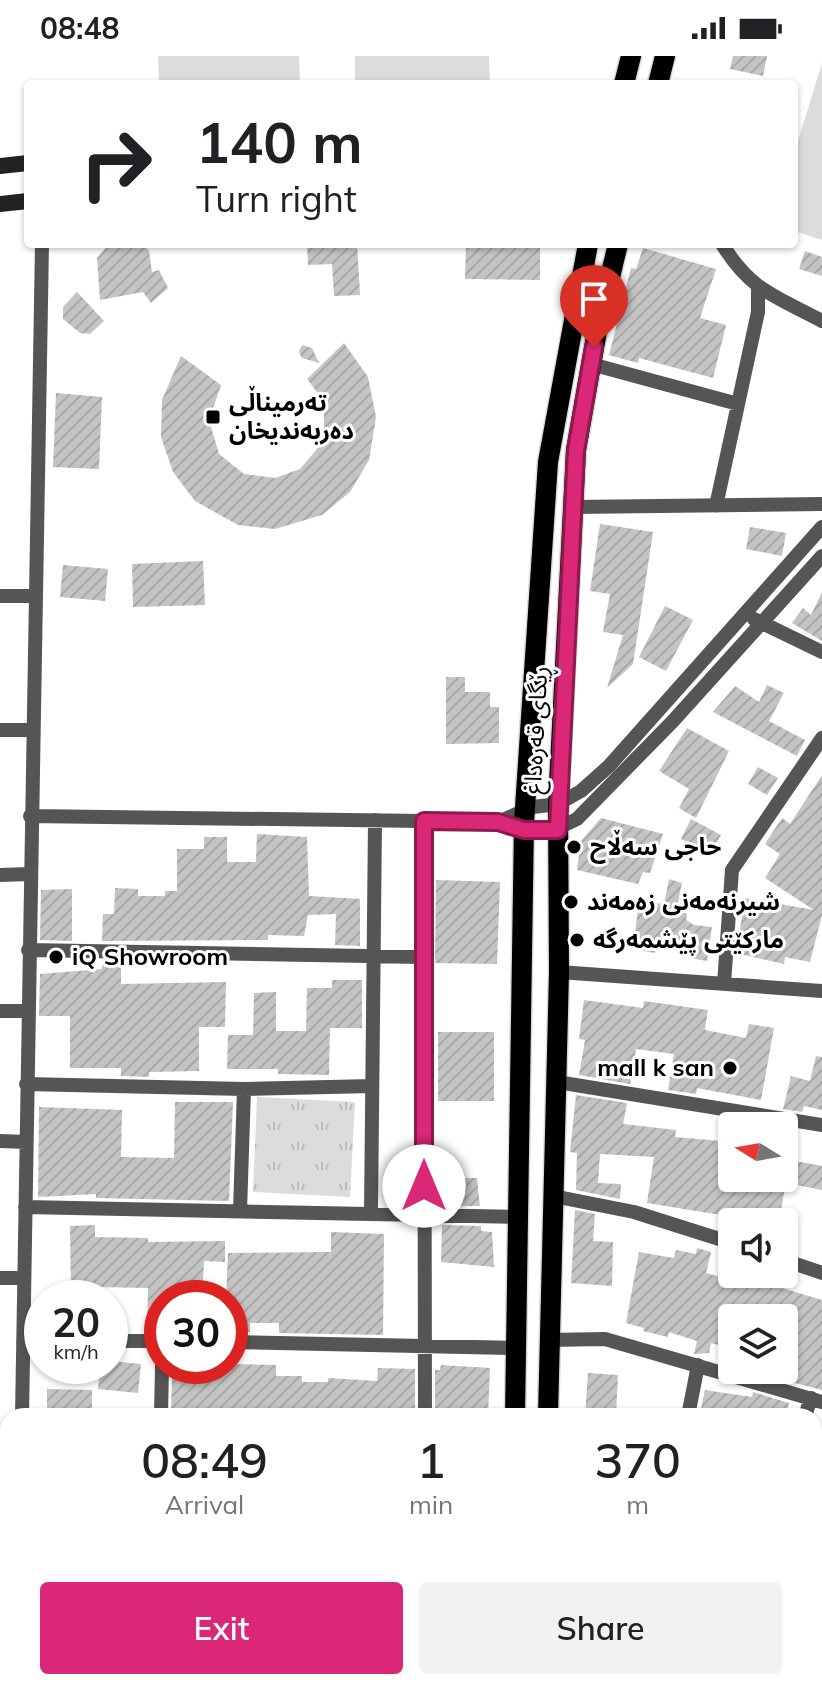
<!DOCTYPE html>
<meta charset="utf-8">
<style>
:root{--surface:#fff;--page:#f2f2f2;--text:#202124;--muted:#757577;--accent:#db2777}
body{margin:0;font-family:Mulish,"Noto Sans Arabic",sans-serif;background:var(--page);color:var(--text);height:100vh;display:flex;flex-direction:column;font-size:30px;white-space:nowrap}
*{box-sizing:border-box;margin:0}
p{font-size:26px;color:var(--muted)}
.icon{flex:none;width:44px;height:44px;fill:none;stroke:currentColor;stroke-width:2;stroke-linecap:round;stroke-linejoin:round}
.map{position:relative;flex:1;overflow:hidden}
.sheet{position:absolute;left:0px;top:1352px;width:822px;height:282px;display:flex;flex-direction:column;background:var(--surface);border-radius:24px 24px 0 0;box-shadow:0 2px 6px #0004}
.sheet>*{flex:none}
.top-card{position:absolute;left:24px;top:24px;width:774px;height:168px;border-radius:8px;box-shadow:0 2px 6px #0004;background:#fff;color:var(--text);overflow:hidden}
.needle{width:52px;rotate:281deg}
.buttons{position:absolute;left:718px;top:1056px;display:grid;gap:16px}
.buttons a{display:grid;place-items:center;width:80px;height:80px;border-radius:8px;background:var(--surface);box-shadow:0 2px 6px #0004;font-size:40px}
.speed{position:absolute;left:24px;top:1224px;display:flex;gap:16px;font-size:40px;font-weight:700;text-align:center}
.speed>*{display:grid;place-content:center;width:104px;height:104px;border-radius:50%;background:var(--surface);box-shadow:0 2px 6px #0004;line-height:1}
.speed small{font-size:20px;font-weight:400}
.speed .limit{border:12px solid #d22;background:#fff;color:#111}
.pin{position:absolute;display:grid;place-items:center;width:68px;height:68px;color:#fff;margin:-82px -34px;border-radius:50% 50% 50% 0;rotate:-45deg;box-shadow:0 0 8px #0007}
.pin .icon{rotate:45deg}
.me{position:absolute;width:88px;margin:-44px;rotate:0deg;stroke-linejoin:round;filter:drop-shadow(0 0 6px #0008)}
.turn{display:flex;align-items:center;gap:28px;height:168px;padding:0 40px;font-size:36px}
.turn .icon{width:104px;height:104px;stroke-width:2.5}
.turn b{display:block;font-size:56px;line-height:68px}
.eta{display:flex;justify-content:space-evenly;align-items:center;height:136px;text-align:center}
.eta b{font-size:48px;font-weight:600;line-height:56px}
.primary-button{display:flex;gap:16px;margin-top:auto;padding:16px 40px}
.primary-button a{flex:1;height:92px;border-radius:8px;background:var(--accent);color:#fff;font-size:32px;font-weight:600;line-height:92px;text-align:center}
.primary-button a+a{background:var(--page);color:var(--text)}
.status{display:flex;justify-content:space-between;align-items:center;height:56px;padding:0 40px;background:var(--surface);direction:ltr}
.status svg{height:22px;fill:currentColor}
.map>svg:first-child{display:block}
.grass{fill:url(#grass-tufts)}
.pitch{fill:#dcdcdc}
.building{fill:url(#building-hatch)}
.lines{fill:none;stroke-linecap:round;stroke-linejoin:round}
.primary-casing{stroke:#dbdbdb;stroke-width:23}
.street{stroke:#555;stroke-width:14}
.secondary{stroke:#222;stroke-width:16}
.primary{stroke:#000;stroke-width:20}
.route-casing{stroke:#8e194d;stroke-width:20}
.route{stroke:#db2777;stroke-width:14}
.poi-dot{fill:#000;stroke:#fff;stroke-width:3}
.labels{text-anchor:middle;stroke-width:6;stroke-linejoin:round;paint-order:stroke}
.poi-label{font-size:24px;font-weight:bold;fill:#000;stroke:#fff;text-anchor:start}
.street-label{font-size:24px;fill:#000;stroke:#fff}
</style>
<div class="status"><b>08:48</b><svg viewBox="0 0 49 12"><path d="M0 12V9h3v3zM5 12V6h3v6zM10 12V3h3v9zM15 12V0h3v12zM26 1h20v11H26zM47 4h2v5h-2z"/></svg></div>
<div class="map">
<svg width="822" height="1633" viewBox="0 0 822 1633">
<defs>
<pattern id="grass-tufts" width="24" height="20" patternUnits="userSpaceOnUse" patternTransform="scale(2)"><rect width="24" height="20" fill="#dcdcdc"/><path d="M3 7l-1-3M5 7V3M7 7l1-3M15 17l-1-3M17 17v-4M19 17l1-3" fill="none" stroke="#bbb"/></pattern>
<pattern id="building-hatch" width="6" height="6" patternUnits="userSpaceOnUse" patternTransform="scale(2)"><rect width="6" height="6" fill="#c4c4c4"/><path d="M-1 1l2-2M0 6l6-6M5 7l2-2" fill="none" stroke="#a7a7a7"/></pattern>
</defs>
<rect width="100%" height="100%" fill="#fff"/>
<!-- grass -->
<path class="grass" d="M257 1041 355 1046 350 1141 253 1136Z
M169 1626H268V1633H169Z"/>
<!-- pitch -->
<path class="pitch" d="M158 0H299L300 27 159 28Z
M355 0H489L490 28H355Z
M822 7V184L794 175V98Z"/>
<!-- building -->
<path class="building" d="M733 0H767L763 20 730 13Z
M109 188H143L149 195 152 216 159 214 168 232 151 247 143 236 100 244 97 202Z
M307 188H357L360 239 334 240 332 208 308 209Z
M466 188H540V224L465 223Z
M643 192 716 213 700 262 726 269 713 322 639 302 638 307 609 299 631 212 636 213Z
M805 195 822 201V220L799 213Z
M77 236 104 265 90 278 80 277 63 263V251Z
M344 287 368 321 376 361 369 404 350 436 322 459 275 473 238 469 195 445 173 416 161 381 162 344 181 300 221 329 209 364 219 398 244 418 275 422 300 413 317 393 324 372V356L317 336 307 323Z
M302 289 312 292 319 307 302 302 299 296Z
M56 337 102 341 99 413 53 411Z
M600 468 653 476 633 608 607 632 623 579 603 576 610 538 590 535Z
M750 471 786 477 782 500 746 493Z
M203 505 205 549 133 551 132 508Z
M63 509 108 513 105 545 60 541Z
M822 536V585L792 567 803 552 811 559Z
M665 550 693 564 666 615 639 601Z
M446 621H465V636H490V651H499V687L446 688Z
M767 629 784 637 769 665 805 684 797 700 713 656 735 630 759 646Z
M687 672 729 695 696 762 679 752 689 733 659 715Z
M758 711 778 722 767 739 748 728Z
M822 719V859L810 906 785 901 784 908 736 897 745 842 814 854 765 822 780 798 765 788 782 762 790 768Z
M601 762 663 778 650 817 643 816 638 828 577 814 581 785Z
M691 763 721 779 710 798 681 783Z
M257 778 307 781 309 840 360 843V890L335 889 336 858 308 859 304 880 268 879V884L102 885 103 858H114L115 832 138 833V840H165V835H177V793H204V781H227V806H256Z
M669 823 682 827 676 855 687 857 686 864 694 869 712 871 707 905 690 902 691 892 657 886 655 897 633 893 639 845 664 848Z
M436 824 500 826 497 908 435 907Z
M72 833V885L40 884 41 834Z
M102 905 121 906V928L226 926 225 971H199V1015L149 1016V1021L121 1020V1012H70V960H39L40 918 102 913Z
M332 924H362V972H330L329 1019 278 1018V1013H227L228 979H253L254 937 276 936V975H306L307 932H332Z
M584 944 643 952 644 945 708 954 705 974 746 982 749 968 774 972 761 1044 697 1032 696 1038 668 1034 674 998 636 993 630 1028 579 1019 585 984 579 983Z
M438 976H494V1045H438Z
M816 1000 822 1001V1054L804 1050 802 1056 783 1053 791 1020 810 1025Z
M576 1039 627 1047 623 1068 676 1074 675 1081 732 1086V1122H784V1103L822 1110V1134L786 1127 780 1159 768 1156 766 1166H726L727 1160 647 1147 654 1101 600 1098 598 1127 621 1128 620 1143 576 1134 577 1097 570 1096Z
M175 1046H233L229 1145 96 1142V1138L38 1141 39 1051 122 1054 121 1101 174 1102Z
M447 1122H477L480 1150H444Z
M575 1154 595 1158 593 1185 613 1186 612 1230 571 1227Z
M95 1169V1181L148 1182V1186L225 1185V1206L204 1205 202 1242H162V1275H147L148 1232 96 1231V1242H71L70 1170Z
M442 1169 481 1170V1175L492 1176 494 1211 441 1206Z
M331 1176 384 1178 383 1279 279 1277V1267H250V1276H230V1242H226L228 1197 331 1196Z
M697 1192 711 1196 706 1217 736 1225 738 1218H753L752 1221 772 1229 822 1244V1334L764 1319 766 1314H784V1262H732V1284L727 1282 725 1291 711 1287 709 1297 694 1298 697 1285 669 1276 668 1281 643 1275 644 1272 626 1267 639 1196 674 1202 676 1194 696 1198Z
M110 1305 141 1308 138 1337 98 1333 100 1310H110Z
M230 1308 276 1309V1320H302V1326H328V1322L377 1325 378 1312 415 1313V1360H171L172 1310H197V1317H224V1310Z
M441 1309 490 1312 488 1360H435V1314H440Z
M588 1317 618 1319 616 1360H585Z
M47 1333 92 1334V1358H53V1353H47Z
M705 1334 752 1341 753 1336 789 1347 786 1360 700 1358Z"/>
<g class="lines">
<defs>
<path id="primary" d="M624 28 631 0
M658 28 665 0
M515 1360 524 767 548 406 588 188
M548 1360 559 916 558 748 576 394 597 275 618 188
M513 1626V1633
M543 1633V1626"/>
</defs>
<!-- primary casing -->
<use href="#primary" class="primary-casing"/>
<!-- street -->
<path class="street" d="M722 188C751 235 775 240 822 265
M591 308 738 348
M716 450 758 256V231
M574 451 822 448
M0 540H35
M754 563 822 596
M0 674H32
M30 760 498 766 524 774 550 776 577 763 673 665 822 500
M424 765 425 1360
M498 766 533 751 558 748 581 735 609 710 822 471
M0 819 29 818
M28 894 423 901
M559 916 822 935
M724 928 732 814 822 682
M0 955H27
M557 1026 822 1069
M26 1028 244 1033 372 1030
M0 1085 26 1086
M553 1140 634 1156 732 1187
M25 1151 518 1161
M240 1155 244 1033
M371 1157 375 764
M784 1204 822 1217
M0 1222H24
M549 1284 605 1283 822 1346
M110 1285H162
M23 1286H42
M230 1286 516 1292
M22 1360 42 188
M161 1360 162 1310
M688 1360 698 1309
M805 1360 811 1342
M814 1480H822
M0 1516H8
M814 1589 822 1537
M426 1626V1633
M19 1633V1626
M152 1633 153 1626
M286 1633V1626
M807 1633 808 1626"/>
<!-- secondary -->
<path class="secondary" d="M0 110 28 107
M0 148 28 145
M736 1626 794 1633
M543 1630 581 1633"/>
<!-- primary -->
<use href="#primary" class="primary"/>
</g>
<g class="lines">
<defs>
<path id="route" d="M424 1130V765L498 766 524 774H558L576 394 594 291"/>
</defs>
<!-- route casing -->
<use href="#route" class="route-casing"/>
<!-- route -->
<use href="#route" class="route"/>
</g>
<!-- markers -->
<g class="poi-dot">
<rect x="205" y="353" width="16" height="16" rx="4"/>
<circle cx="574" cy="791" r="8"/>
<circle cx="571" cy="846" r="8"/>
<circle cx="577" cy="884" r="8"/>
<circle cx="56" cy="901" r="8"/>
<circle cx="730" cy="1012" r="8"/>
</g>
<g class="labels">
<!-- poi labels -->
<g class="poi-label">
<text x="229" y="355">تەرمیناڵی<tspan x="229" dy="28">دەربەندیخان</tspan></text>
<text x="590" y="799">حاجی سەڵاح</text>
<text x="587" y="854">شیرنەمەنی زەمەند</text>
<text x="593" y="892">مارکێتی پێشمەرگە</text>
<text x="72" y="909">iQ Showroom</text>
<text x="714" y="1020" text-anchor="end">mall k san</text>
</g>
<!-- street labels -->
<g class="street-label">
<text transform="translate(536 674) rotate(-87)" y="8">ڕێگای قەرەداغ</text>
</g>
</g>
</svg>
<div class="buttons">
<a><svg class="needle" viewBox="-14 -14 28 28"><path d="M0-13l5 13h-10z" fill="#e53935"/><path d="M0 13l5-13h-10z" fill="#757577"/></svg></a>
<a><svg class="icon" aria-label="sound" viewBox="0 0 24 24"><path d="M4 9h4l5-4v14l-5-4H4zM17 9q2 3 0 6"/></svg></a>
<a><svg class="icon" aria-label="layers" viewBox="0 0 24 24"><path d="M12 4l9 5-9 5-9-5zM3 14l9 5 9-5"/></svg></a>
</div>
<div class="speed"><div>20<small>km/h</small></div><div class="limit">30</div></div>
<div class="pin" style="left:594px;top:291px;background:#d93025"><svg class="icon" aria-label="arrive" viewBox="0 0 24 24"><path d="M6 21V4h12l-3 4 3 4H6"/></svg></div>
<svg class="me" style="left:424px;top:1130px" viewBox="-20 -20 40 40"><circle r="19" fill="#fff"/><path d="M0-13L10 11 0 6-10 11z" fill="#db2777"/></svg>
<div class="top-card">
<div class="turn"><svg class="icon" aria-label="right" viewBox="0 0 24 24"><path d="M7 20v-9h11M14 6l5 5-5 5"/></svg><div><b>140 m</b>Turn right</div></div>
</div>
<section class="sheet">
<div class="eta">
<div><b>08:49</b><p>Arrival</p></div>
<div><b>1</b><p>min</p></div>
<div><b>370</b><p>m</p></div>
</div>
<div class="primary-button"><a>Exit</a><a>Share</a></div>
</section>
</div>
